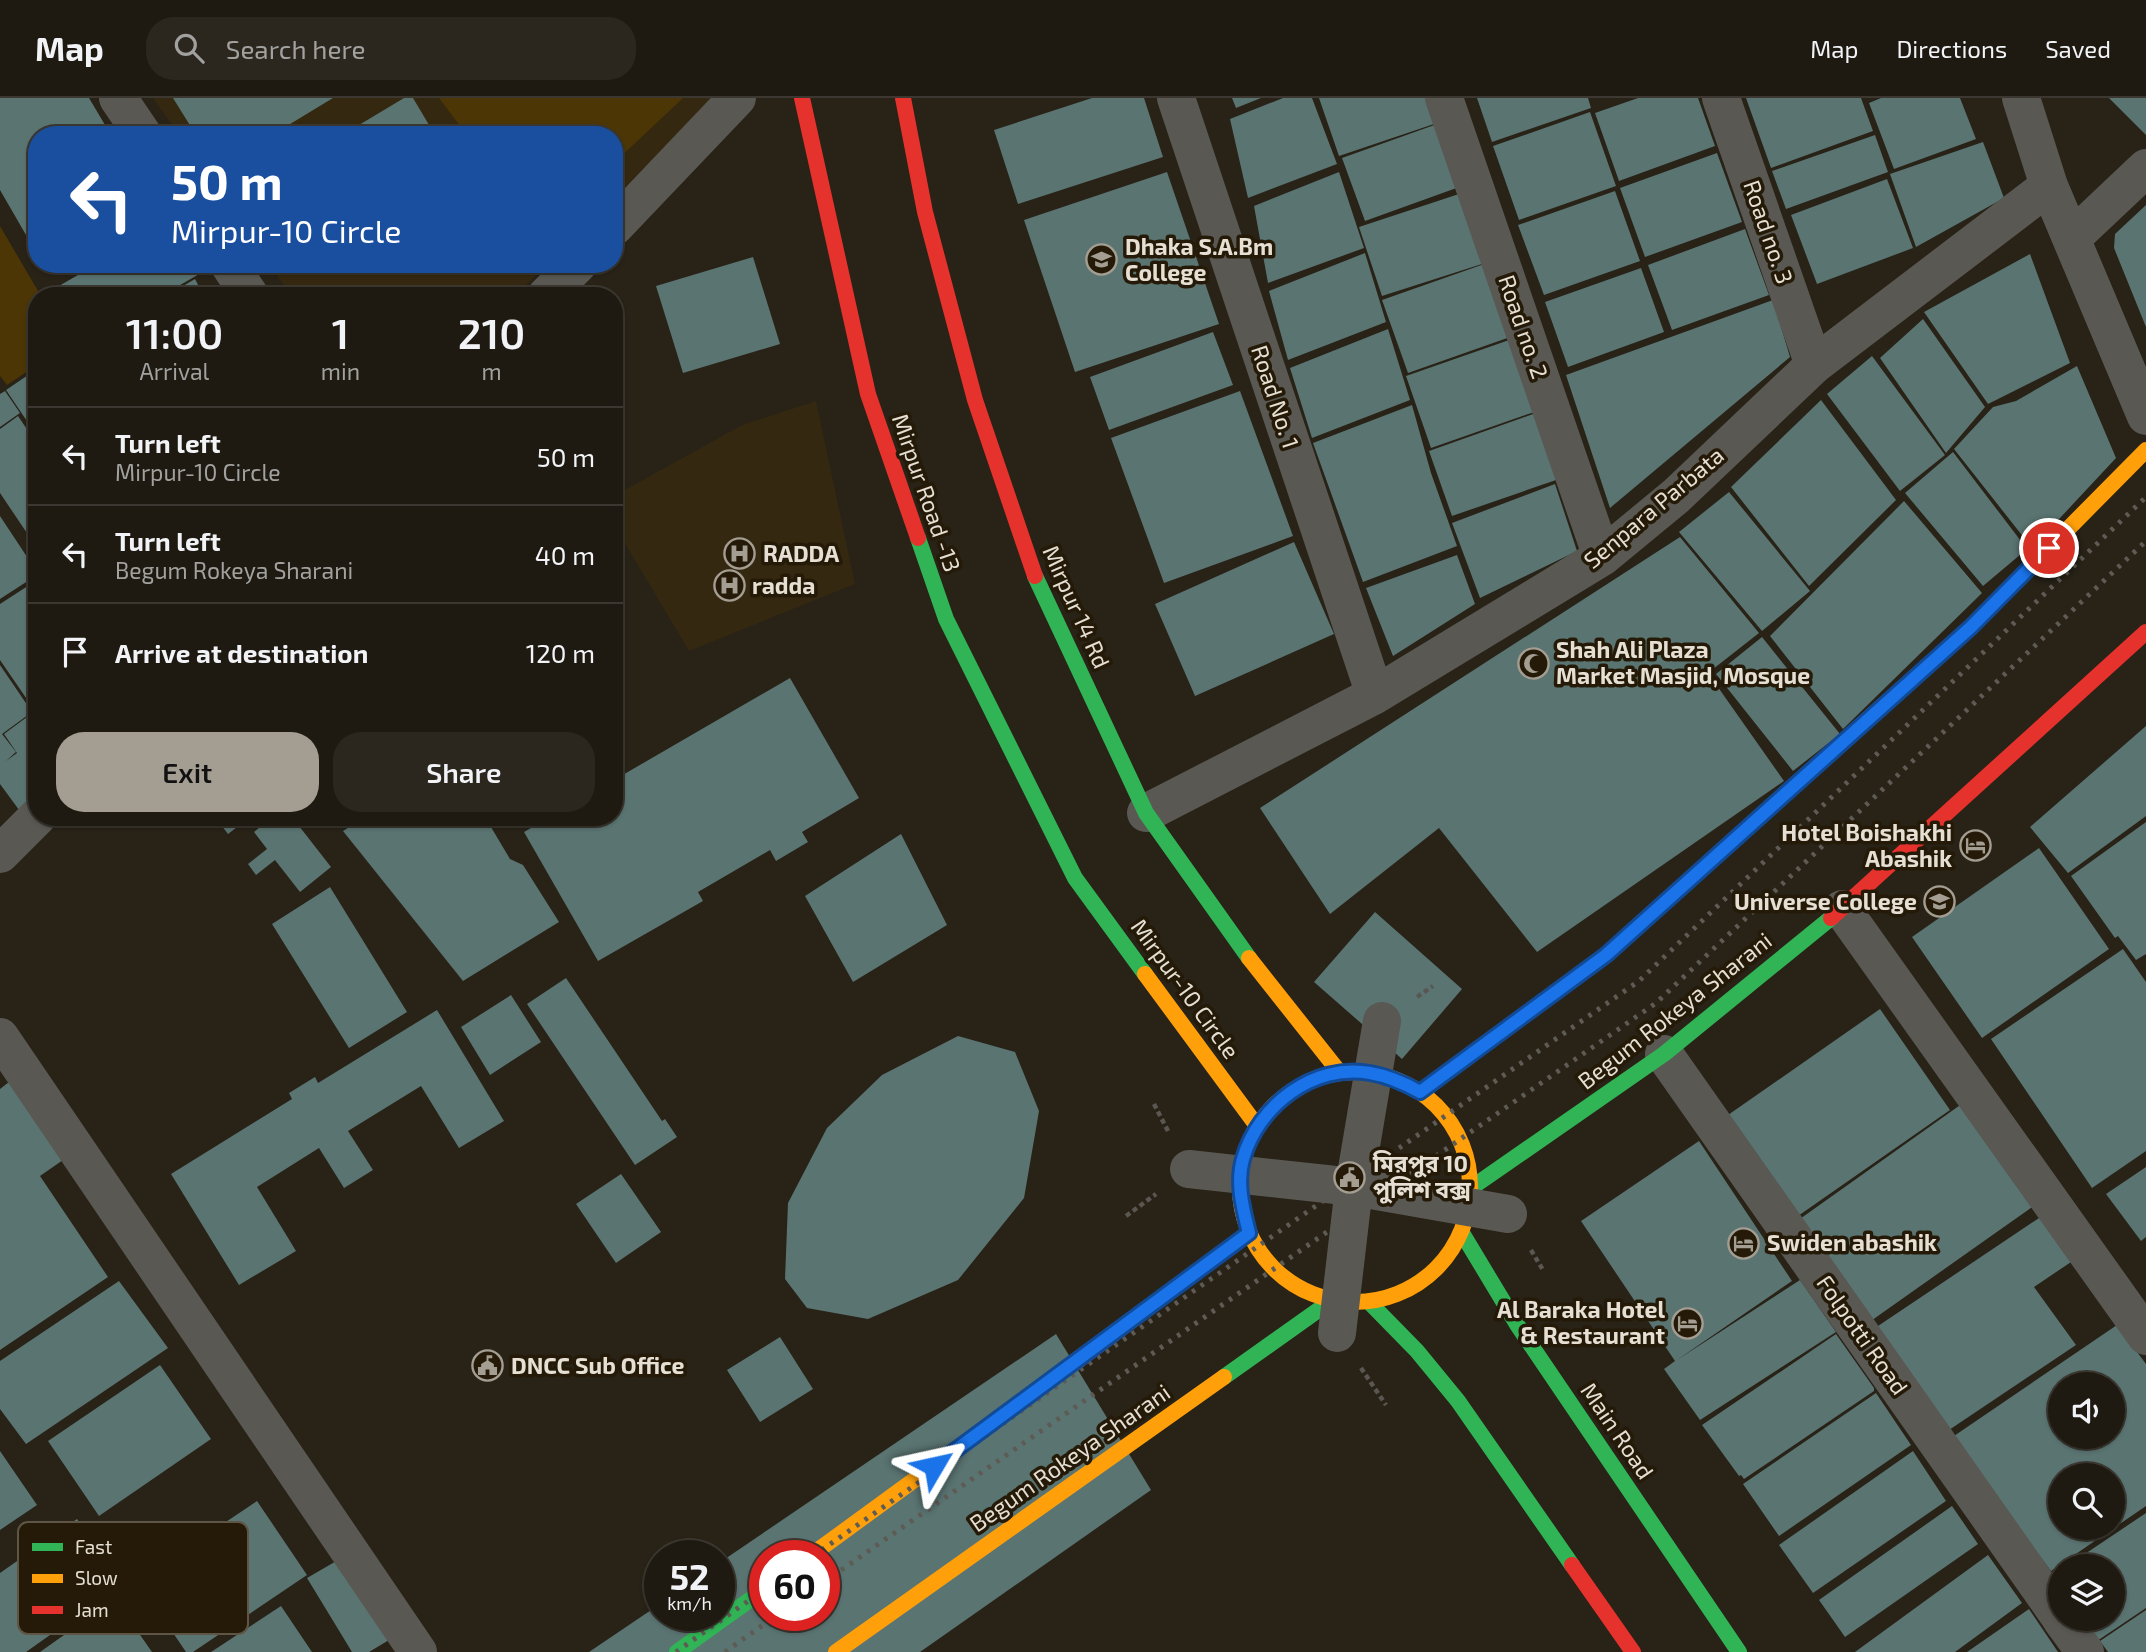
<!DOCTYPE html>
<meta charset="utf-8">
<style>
:root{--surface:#1e1a11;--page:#2b271f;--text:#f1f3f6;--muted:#a1a19f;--line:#3c3831;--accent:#a49d92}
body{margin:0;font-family:"Exo 2","Noto Sans Bengali",sans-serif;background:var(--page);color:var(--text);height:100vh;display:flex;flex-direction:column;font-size:26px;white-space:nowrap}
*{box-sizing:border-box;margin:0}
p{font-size:23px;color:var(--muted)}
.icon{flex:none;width:38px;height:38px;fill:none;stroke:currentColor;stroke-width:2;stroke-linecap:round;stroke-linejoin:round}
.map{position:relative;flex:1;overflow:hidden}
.panel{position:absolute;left:28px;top:189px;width:595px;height:539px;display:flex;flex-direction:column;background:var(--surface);border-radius:28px;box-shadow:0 2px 5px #0004,0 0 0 2px var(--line)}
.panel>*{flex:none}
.banner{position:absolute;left:28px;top:28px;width:595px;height:147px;border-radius:28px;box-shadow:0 2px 5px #0004,0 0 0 2px var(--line);background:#1a4fa0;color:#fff;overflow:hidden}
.fabs{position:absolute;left:2048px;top:1274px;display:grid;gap:14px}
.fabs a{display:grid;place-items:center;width:77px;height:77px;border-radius:50%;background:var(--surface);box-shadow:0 2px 5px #0004,0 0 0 2px var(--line);font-size:35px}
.speed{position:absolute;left:644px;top:1442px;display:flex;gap:14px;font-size:35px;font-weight:700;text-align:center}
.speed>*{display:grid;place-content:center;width:91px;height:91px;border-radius:50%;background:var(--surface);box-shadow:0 2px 5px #0004,0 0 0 2px var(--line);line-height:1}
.speed small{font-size:18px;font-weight:400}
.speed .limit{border:10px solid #d22;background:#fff;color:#111}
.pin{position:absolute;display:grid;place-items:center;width:60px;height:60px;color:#fff;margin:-30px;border:4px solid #fff;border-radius:50%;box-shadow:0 2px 7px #0007}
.me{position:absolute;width:77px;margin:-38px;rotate:54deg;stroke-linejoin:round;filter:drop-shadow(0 0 5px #0008)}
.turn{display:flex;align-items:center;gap:24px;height:147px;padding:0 28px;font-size:32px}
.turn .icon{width:91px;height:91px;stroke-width:2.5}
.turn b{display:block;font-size:49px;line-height:60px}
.eta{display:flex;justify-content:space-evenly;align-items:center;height:119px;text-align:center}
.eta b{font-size:42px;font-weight:600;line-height:49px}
.action{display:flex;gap:14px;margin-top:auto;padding:14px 28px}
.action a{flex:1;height:80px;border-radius:28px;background:var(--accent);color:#111;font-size:28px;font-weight:600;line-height:80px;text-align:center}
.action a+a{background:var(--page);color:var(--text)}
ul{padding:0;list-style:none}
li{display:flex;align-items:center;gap:21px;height:98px;padding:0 28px;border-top:2px solid var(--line)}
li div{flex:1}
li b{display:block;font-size:26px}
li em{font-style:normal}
header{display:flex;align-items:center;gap:42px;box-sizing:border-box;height:98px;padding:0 35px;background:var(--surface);border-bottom:2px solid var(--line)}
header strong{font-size:33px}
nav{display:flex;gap:38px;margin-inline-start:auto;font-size:24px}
.search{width:490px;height:63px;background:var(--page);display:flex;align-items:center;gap:18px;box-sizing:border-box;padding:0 24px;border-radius:28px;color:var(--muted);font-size:26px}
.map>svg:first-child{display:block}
.built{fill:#352810}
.green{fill:#4c3605}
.building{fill:#5a7472;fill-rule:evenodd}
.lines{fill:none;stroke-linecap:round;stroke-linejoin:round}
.path{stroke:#5a5752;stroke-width:4.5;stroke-dasharray:5 3.5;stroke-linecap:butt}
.street{stroke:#595853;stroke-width:38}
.fast{stroke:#30b455;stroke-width:16}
.slow{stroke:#ff9f0a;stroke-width:16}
.jam{stroke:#e5322d;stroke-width:16}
.rail{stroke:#5e5a54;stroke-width:5;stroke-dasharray:3.5 7;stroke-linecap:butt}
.street-bridge{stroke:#595853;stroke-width:38}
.route-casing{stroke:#114b97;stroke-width:18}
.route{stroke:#1a73e8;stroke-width:12}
.labels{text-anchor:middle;stroke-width:7;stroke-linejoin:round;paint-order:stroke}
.street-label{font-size:23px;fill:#e6dfd4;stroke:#241a07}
.poi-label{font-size:23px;font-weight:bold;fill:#e6dfd4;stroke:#241a07;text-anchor:start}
.key{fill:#241a07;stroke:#5e5544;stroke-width:2}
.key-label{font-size:19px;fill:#e6dfd4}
</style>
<header>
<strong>Map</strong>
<div class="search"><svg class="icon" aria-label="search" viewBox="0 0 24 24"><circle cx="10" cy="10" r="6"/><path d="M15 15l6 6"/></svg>Search here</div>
<nav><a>Map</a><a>Directions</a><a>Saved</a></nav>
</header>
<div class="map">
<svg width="2146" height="1554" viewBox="0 0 2146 1554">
<rect width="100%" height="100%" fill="#282217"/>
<!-- built -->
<path class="built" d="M153 0H715L614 100V37H179Z
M269 166H547L515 198H291Z
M816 303 855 486 689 553 614 427V398L742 327Z"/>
<!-- green -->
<path class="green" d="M439 0H683L614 65V37H467Z
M0 128 41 198H37V267L7 287 0 278Z"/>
<!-- building -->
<path class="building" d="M0 0H89L111 37H37V156L0 92Z
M173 0H333L272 37H196Z
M404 0H413L435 37H358L354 30Z
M1092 0H1144L1163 59 1018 106 994 32Z
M1232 0H1261L1236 10Z
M1283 0H1312L1337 66 1248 100 1230 21Z
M1319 0H1428L1437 25 1339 58Z
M1477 0H1588L1591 10 1492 44Z
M1638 0H1698L1715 48 1619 83 1595 15Z
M1746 0H1861L1873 33 1771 70Z
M1881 0H1960L1976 41 1894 71 1869 5Z
M2109 0H2146V37Z
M1590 14 1616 88 1519 122 1493 48Z
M1440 25 1462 88 1365 123 1342 60Z
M1875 37 1888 74 1786 111 1772 73Z
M1983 44 2004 100 1916 149 1890 76Z
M1717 55 1742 124 1645 159 1620 90Z
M1167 74 1219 226 1075 274 1024 122Z
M1339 74 1364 150 1268 185 1254 108Z
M1887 81 1913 150 1817 186 1791 117Z
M1615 93 1640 163 1544 197 1518 127Z
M1462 95 1485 165 1382 198 1359 129Z
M2146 107V229L2114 150 2115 136Z
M1745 131 1769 197 1672 232 1648 167Z
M1365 155 1386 224 1288 262 1269 193Z
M2030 156 2070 265 1988 306 1924 214Z
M753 159 780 246 683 275 656 188Z
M1487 165 1513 238 1408 275 1382 202Z
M97 166H196L201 175 161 198H46L45 196Z
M1641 170 1664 234 1568 269 1545 204Z
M195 181 204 198H166Z
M1773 202 1790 259 1610 410 1566 277Z
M1923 221 1985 309 1946 355 1880 260Z
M1388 231 1410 302 1312 340 1290 270Z
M1213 234 1233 287 1109 332 1090 279Z
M1512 241 1537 313 1431 350 1406 278Z
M1872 258 1945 357 1900 393 1827 296Z
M2077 268 2116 360 2032 450 1954 351 1993 309 2016 303Z
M37 271V338L6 292Z
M5 293 20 315 0 329V296Z
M1240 293 1293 438 1164 485 1111 340Z
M1821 302 1896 402 1809 488 1731 389Z
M1412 307 1431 375 1457 448 1363 484 1313 345Z
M1536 315 1559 381 1452 418 1429 353Z
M18 318 37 346V450L0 395V331Z
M1953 354 2027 451 1983 488 1905 395Z
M1555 386 1577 453 1480 500 1452 425Z
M1729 394 1810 493 1762 533 1679 434Z
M1904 403 1982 495 1843 631 1770 538Z
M0 418 37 474V477L0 501Z
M1680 439 1759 535 1708 575 1784 683 1537 854 1439 730 1330 816 1260 710Z
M1294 444 1334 536 1195 598 1155 506Z
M1457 457 1475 506 1393 558 1366 490Z
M37 482V709L25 720 0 686V567L32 614 2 636 16 654 6 663 17 655 4 636 35 613 0 562V506Z
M1762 539 1840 636 1793 673 1716 576Z
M790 580 859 700 802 734 808 744 776 763 770 752 698 794 703 803 598 863 524 734 550 719H614V682Z
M2146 628V718L2068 775 2030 729Z
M215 719H242L245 723 228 736Z
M272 719H292L331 769 300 794 275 762 256 777 248 766 267 751 254 734Z
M365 719H485L510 761 523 767 559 824 463 883 343 733Z
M2146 724V856L2136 862 2118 838 2115 840 2071 778Z
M901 736 947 827 853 884 805 798Z
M2039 750 2109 851 1982 940 1912 839Z
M330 789 407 914 349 950 272 826Z
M1375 814 1462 891 1402 961 1314 884Z
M2123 851 2146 884V1053L2092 1090 1991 941Z
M566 880 662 1023 665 1021 677 1039 635 1067 527 906Z
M511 897 541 944 490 977 461 929Z
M1880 911 1950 1012 1798 1118 1728 1017Z
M437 912 504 1023 459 1050 421 988 348 1033 373 1072 344 1090 319 1050 257 1089 296 1153 239 1187 171 1076 292 1001 289 995 315 979 318 985Z
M958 938 1015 954 1039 1013 1024 1100 958 1182 868 1221 807 1210 785 1181 788 1105 827 1030 882 977Z
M9 984 63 1062 40 1078 108 1179 0 1252V991Z
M1963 1005 2035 1107 1868 1225 1797 1123Z
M1699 1043 1792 1183 1677 1262 1800 1182 1836 1234 1700 1322 1664 1271 1675 1263 1581 1123Z
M2146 1069V1139L2141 1143 2106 1096Z
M621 1076 661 1134 616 1165 576 1106Z
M2042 1118 2074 1162 2034 1189 2076 1247 1949 1332 1875 1230Z
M119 1183 168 1250 26 1346 0 1311V1263Z
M2117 1227 2146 1266V1408L2051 1473 1951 1340ZM2060 1286H2112V1339H2060ZM2060 1377H2112V1430H2060Z
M1056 1236 1151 1392 920 1554H589L660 1506V1517H719V1465ZM765 1458H824V1517H765Z
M1836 1236 1874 1290V1293L1744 1381 1741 1377 1739 1378 1702 1327Z
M780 1239 813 1291 760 1324 727 1272Z
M160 1267 211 1341 99 1418 48 1343Z
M1876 1295 1911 1347 1779 1438 1743 1386Z
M0 1353 37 1407 0 1432Z
M1913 1353 1946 1403 1813 1495 1779 1447Z
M257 1403 307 1477 193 1554H186L138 1483Z
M1952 1408 1978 1446 1845 1539 1819 1502Z
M2146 1415V1510L2097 1543 2082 1521H2112V1468H2067Z
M77 1421 122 1486 26 1554H0V1475Z
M1988 1457 2022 1505 1955 1554H1855Z
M345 1458 394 1539 369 1554H352L307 1480Z
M115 1501 152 1554H40Z
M281 1508 312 1554H211Z
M2029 1511 2058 1554H1967Z
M2146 1512V1554H2108L2100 1543Z"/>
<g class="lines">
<!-- path -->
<path class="path" d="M1417 899 1433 888
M1154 1006 1169 1035
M1126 1118 1156 1096
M1531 1152 1543 1172
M1361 1270 1386 1307"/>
<!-- street -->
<path class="street" d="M118 0 143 37
M1176 0 1375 597
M1444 0 1602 459
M1721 0 1814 267
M2021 0 2049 88 2146 318
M614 129 737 0
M2072 140 2146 70
M229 166 250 198
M546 198 578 166
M1146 715 1375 597 1602 459 1676 398 1814 267 2049 88
M0 756 37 719
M1842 811 2146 1238
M0 939 418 1554
M1664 956 2060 1519
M2061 1521 2085 1554"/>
<!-- fast -->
<path class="fast" d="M918 440 946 521 1075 780 1145 876
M1035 478 1146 715 1249 860
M1471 1090 1664 956 1831 820
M1462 1135 1518 1228 1739 1554
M1370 1205 1417 1253 1458 1303 1572 1467
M1224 1279 1331 1203
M677 1554 765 1491"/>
<!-- slow -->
<path class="slow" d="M1857 631 1971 529 2146 352
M1249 860 1340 975
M1145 876 1257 1028
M1240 1089a115 115 0 1 1 230 0a115 115 0 1 1-230 0Z
M810 1458 1080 1261
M836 1554 1224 1279"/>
<!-- jam -->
<path class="jam" d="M802 0 868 296 918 440
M903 0 925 114 975 302 1035 478
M1831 820 2146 534
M1420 994 1606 857 1857 631
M1080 1261 1249 1135
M1572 1467 1633 1554"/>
<!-- rail -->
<path class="rail" d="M813 1458 1639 883 2146 399
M824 1484 1656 905 2146 443
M676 1554 765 1491
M725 1554 777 1517"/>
<!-- street-bridge -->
<path class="street-bridge" d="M1189 1071 1354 1089 1508 1116
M1337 1235 1354 1089 1382 923"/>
</g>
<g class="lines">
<defs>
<path id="route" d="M934 1368 1249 1135C1243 1111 1236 1085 1243 1061 1258 1008 1313 965 1370 975 1388 978 1404 985 1420 994L1606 857 1971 529 2049 450"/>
</defs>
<!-- route casing -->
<use href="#route" class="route-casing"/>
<!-- route -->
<use href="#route" class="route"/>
</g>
<!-- icons -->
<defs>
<symbol id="university-ring" viewBox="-11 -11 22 22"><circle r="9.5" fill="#241a07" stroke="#a49d92" stroke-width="1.5"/><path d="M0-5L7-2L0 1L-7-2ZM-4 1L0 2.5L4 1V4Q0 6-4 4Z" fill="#a49d92"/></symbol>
<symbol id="hospital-ring" viewBox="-11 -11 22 22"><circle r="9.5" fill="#241a07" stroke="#a49d92" stroke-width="1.5"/><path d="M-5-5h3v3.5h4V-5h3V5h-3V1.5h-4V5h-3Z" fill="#a49d92"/></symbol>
<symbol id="mosque-ring" viewBox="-11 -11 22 22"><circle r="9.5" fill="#241a07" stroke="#a49d92" stroke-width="1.5"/><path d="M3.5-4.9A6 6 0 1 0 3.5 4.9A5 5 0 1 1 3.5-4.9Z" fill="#a49d92"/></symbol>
<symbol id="hotel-ring" viewBox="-11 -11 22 22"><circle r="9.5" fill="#241a07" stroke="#a49d92" stroke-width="1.5"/><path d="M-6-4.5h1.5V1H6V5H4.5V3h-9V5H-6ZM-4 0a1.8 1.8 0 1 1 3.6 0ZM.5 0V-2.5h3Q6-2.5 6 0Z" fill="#a49d92"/></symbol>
<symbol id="civic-ring" viewBox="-11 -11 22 22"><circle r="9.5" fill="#241a07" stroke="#a49d92" stroke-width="1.5"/><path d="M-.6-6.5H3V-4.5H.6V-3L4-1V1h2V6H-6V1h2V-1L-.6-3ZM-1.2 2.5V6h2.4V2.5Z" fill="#a49d92"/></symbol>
</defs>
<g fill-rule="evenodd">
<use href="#university-ring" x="1084" y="144" width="35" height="35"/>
<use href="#hospital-ring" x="722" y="438" width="35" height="35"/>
<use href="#hospital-ring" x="712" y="470" width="35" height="35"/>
<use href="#mosque-ring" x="1516" y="548" width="35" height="35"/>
<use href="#hotel-ring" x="1958" y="730" width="35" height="35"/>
<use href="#university-ring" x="1922" y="786" width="35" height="35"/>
<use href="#civic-ring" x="1332" y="1062" width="35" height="35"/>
<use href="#hotel-ring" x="1726" y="1128" width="35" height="35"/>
<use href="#hotel-ring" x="1670" y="1208" width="35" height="35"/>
<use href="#civic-ring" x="470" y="1250" width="35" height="35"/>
</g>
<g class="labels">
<!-- street labels -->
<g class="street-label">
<text transform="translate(1768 134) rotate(71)" y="8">Road no. 3</text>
<text transform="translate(1523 229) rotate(71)" y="8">Road no. 2</text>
<text transform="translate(1275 299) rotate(72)" y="8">Road No. 1</text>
<text transform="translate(926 395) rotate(71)" y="8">Mirpur Road -13</text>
<text transform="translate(1654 410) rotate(-40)" y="8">Senpara Parbata</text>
<text transform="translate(1076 509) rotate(66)" y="8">Mirpur 14 Rd</text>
<text transform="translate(1185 891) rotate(54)" y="8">Mirpur-10 Circle</text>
<text transform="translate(1675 913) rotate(-38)" y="8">Begum Rokeya Sharani</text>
<text transform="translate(1862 1237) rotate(55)" y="8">Folpotti Road</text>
<text transform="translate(1617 1333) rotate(56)" y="8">Main Road</text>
<text transform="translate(1070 1360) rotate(-35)" y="8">Begum Rokeya Sharani</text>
</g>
<!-- poi labels -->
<g class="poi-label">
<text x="1125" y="157">Dhaka S.A.Bm<tspan x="1125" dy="26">College</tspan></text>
<text x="763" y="464">RADDA</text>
<text x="752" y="496">radda</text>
<text x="1556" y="560">Shah Ali Plaza<tspan x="1556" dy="26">Market Masjid, Mosque</tspan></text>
<text x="1952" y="743" text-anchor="end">Hotel Boishakhi<tspan x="1952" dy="26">Abashik</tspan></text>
<text x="1917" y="812" text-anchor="end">Universe College</text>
<text x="1373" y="1074">মিরপুর 10<tspan x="1373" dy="26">পুলিশ বক্স</tspan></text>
<text x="1767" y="1153">Swiden abashik</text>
<text x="1665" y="1220" text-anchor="end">Al Baraka Hotel<tspan x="1665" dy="26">&amp; Restaurant</tspan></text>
<text x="511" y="1276">DNCC Sub Office</text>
</g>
</g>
<!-- legend -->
<rect x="18" y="1424" width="230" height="112" rx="10" class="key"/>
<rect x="32" y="1445" width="31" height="8" fill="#30b455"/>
<rect x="32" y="1476" width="31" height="9" fill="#ff9f0a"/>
<rect x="32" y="1508" width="31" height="8" fill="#e5322d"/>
<g class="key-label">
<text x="75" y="1456">Fast</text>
<text x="75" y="1487">Slow</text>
<text x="75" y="1519">Jam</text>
</g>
</svg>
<div class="fabs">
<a><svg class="icon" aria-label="sound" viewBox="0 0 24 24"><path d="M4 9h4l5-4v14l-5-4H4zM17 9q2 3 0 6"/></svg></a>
<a><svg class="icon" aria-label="search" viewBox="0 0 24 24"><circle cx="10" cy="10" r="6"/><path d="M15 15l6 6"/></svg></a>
<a><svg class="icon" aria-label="layers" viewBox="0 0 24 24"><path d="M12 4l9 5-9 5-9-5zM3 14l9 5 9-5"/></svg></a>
</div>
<div class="speed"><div>52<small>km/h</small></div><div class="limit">60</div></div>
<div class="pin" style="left:2049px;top:450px;background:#d93025"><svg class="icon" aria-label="arrive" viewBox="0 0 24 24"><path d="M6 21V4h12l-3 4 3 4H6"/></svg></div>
<svg class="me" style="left:934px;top:1368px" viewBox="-20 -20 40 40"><path d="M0-17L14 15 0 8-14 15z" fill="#1a73e8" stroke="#fff" stroke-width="4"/></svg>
<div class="banner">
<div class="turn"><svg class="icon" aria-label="left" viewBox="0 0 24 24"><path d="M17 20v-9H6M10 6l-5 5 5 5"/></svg><div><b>50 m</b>Mirpur-10 Circle</div></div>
</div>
<section class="panel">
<div class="eta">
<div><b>11:00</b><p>Arrival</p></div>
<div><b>1</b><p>min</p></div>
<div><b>210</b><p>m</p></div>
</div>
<ul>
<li><svg class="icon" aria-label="left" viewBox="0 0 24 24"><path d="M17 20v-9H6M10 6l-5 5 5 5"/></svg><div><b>Turn left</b><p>Mirpur-10 Circle</p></div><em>50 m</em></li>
<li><svg class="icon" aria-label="left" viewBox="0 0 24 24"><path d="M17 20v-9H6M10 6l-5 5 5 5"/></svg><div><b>Turn left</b><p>Begum Rokeya Sharani</p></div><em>40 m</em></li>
<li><svg class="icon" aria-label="arrive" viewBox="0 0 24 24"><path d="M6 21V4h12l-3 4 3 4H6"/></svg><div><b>Arrive at destination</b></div><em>120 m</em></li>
</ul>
<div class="action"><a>Exit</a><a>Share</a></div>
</section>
</div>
